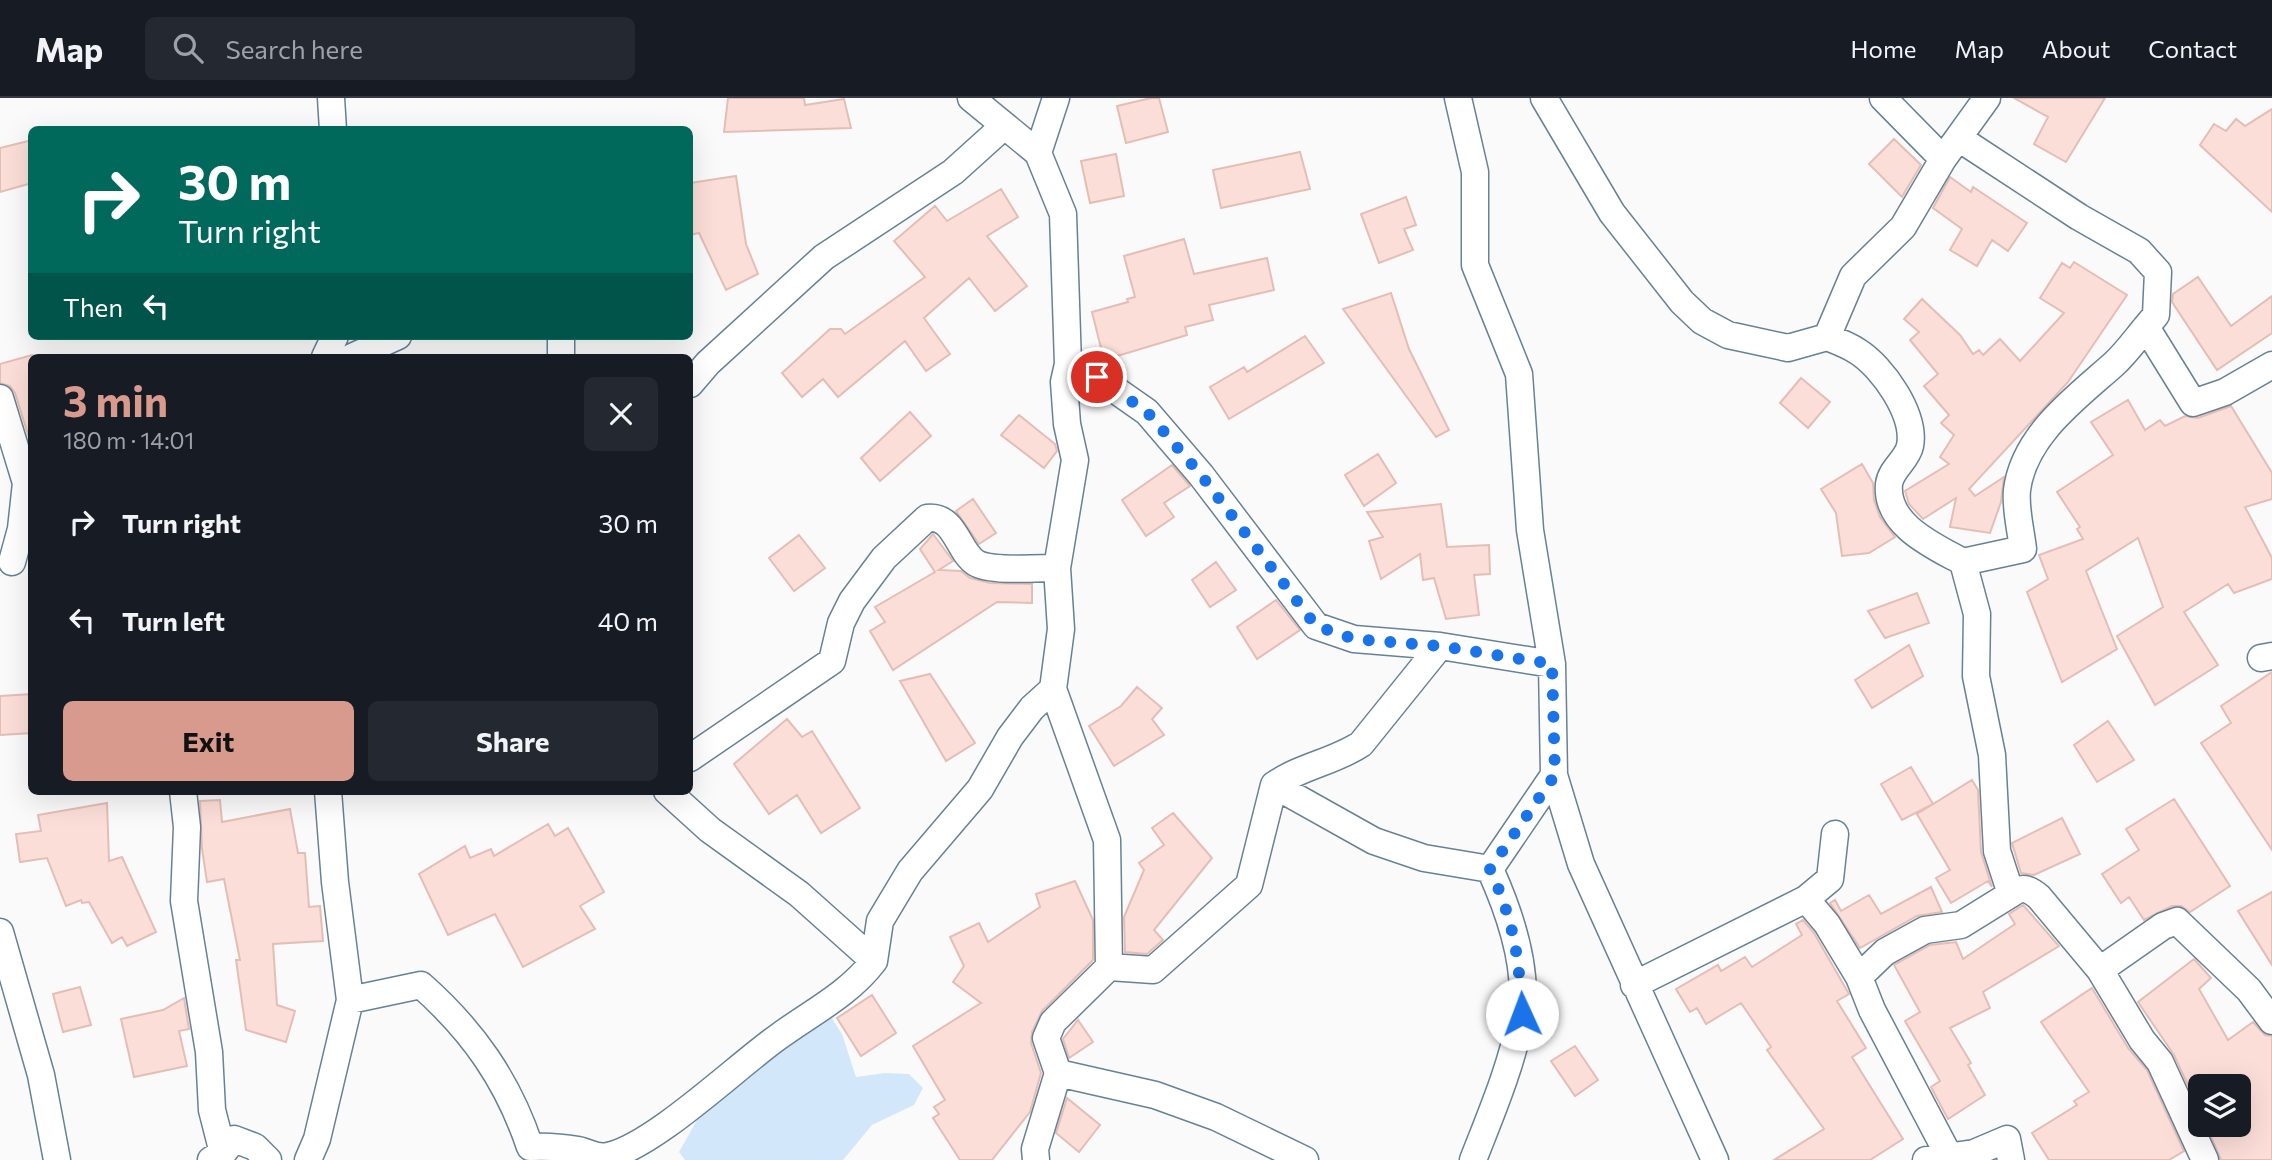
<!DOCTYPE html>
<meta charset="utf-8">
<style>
:root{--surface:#171b24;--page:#242831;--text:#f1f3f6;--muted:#9ea1a6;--line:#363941;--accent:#d89a8d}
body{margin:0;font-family:Commissioner,sans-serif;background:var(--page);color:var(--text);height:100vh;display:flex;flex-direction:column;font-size:26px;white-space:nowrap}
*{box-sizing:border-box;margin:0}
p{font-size:23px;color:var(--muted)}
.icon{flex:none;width:38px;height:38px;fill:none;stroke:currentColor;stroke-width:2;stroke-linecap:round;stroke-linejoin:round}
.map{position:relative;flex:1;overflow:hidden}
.details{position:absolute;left:28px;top:256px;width:665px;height:441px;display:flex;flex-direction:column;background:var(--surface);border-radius:10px;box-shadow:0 7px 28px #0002}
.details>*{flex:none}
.hud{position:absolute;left:28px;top:28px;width:665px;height:214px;border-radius:10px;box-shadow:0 7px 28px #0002;background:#00695c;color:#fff;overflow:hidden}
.tools{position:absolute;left:2188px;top:976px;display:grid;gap:14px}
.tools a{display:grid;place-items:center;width:63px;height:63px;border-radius:10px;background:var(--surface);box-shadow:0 7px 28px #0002;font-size:35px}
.pin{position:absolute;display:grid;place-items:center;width:60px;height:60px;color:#fff;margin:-30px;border:4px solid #fff;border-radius:50%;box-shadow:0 2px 7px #0007}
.me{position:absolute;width:77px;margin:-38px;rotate:358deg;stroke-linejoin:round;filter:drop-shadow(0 0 5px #0008)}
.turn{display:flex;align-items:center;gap:24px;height:147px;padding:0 35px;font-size:32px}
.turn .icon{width:91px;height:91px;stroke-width:2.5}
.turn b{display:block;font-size:49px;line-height:60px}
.then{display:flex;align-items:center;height:66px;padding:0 35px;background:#0003;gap:14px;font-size:26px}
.round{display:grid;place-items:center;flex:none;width:74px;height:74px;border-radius:10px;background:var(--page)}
.overview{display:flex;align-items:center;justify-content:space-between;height:119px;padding:0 35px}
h1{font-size:42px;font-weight:700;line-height:52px;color:var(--accent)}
.primary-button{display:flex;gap:14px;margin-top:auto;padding:14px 35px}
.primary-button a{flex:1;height:80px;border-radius:10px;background:var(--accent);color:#111;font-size:28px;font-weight:700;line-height:80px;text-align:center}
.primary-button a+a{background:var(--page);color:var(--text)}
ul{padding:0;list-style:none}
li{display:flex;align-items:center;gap:21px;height:98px;padding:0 35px}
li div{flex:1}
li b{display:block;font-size:26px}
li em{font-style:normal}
header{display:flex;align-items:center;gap:42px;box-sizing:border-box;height:98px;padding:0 35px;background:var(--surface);border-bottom:2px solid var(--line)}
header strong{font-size:33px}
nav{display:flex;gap:38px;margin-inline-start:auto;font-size:24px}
.search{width:490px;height:63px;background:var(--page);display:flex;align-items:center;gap:18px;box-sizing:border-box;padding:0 24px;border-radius:10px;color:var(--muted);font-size:26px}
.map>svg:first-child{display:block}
.green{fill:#d2e8fa}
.building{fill:#fbded7;stroke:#e4beb5;stroke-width:2}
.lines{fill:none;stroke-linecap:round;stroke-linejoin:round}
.street-casing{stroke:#668297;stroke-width:29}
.street{stroke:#fff;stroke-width:26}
.route{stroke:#1a73e8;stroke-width:12;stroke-dasharray:0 21.6}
</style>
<header>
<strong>Map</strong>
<div class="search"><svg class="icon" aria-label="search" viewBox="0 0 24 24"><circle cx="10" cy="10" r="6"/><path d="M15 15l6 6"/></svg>Search here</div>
<nav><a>Home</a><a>Map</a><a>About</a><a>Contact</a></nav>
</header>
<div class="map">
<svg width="2272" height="1062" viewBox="0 0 2272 1062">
<rect width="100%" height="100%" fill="#fafafa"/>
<!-- green -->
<path class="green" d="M824 908 842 936 856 979 885 975 909 976 923 990 914 1007 872 1027 843 1062H685L679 1054 702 1013Z"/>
<!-- building -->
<path class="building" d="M728 0H804L805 7 844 1 851 30 724 34Z
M1151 0H1159L1168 34 1126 45 1117 8Z
M2014 0H2105L2066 64 2034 46 2048 19Z
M2272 11V114L2200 47 2214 26 2226 33 2236 21 2245 28Z
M1894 41 1921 67 1902 99 1869 66Z
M32 42V85L0 94V50Z
M1300 54 1310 91 1221 110 1213 72Z
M1116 56 1124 98 1090 105 1081 63Z
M736 78 746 146 758 176 726 192 699 135 690 137V85Z
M1950 79 1971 94 1973 89 2027 125 2008 153 1992 142 1977 168 1950 152 1962 131 1933 110Z
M1001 91 1018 119 987 138 1027 188 995 213 969 180 924 220 950 256 926 273 905 243 838 299 823 281 802 299 782 275 830 231H841L845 236 925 179 894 143 935 108 947 123Z
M1406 99 1416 127 1404 131 1413 152 1379 165 1361 116Z
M1184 141 1194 176 1267 160 1274 192 1209 207 1213 222 1185 229 1187 237 1104 262 1092 214 1128 204 1127 201 1135 199 1124 158Z
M2074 164 2127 197 2068 284 1969 391 1975 398 2004 379 2001 404 1990 435 1950 429 1956 400 1923 421 1909 406 1905 393 1949 366 1940 359 1954 337 1941 325 1949 317 1924 288 1938 276 1910 242 1919 234 1904 221 1922 201 1960 237 1973 256 1979 252 1983 257 2000 241 2020 263 2064 215 2040 200 2062 165 2070 170Z
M2198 179 2231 228 2272 198V235L2217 272 2172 204 2173 196Z
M1391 195 1409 251 1449 332 1436 339 1343 211Z
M1305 238 1324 265 1229 321 1210 289 1244 269 1247 274Z
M32 257V349L15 295 10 288 0 285V266Z
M1801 280 1830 304 1808 330 1780 305Z
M2128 302 2145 332 2160 322 2165 328 2185 318 2198 320 2231 308 2272 375V401L2245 409 2272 460V481L2234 495 2228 486 2184 514 2218 567 2155 607 2117 538 2163 509 2138 440 2086 473 2117 551 2062 584 2027 494 2048 481 2039 457 2083 441 2077 431 2080 429 2057 394 2113 357 2091 324Z
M910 314 931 338 880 383 861 360Z
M1019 317 1055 346 1057 353 1044 370 1001 337Z
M1378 356 1396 385 1364 408 1345 377Z
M1862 366 1873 385 1874 402 1880 419 1895 439 1869 455 1842 458 1836 415 1821 391Z
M1172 367 1190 388 1164 405 1174 419 1146 438 1122 402Z
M973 401 996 435 979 446 956 413Z
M1441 406 1447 449 1489 447 1490 476 1474 477 1479 517 1446 521 1434 480 1423 482 1420 456 1381 481 1369 443 1383 439 1367 414Z
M933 436 953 463 939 472 961 473 970 480 990 485 1032 486V505L997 504 893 572 870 533 885 524 875 509 935 474 920 451Z
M799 437 825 470 794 493 769 460Z
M1216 464 1236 492 1210 509 1192 482Z
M1917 495 1929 525 1885 540 1868 513Z
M1276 502 1300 532 1257 561 1237 529Z
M1909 547 1923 578 1872 610 1855 582Z
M2272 574V752L2201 645 2231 625 2221 608Z
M930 576 975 645 946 663 900 583Z
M1137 589 1162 610 1152 621 1164 637 1114 668 1089 628 1121 608Z
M32 596V635L0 637V598Z
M787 621 802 639 812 633 860 710 821 735 797 697 769 716 734 666Z
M2108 623 2134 662 2097 684 2074 647Z
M1911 669 1933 706 1902 722 1881 686Z
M1972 682 1978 692 1981 754 1992 789 1988 783 1951 805 1936 780 1950 772 1917 716Z
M2174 701 2230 788 2190 814 2181 808H2172L2144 822 2129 799 2121 805 2102 776 2139 752 2126 731Z
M220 702 222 724 290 711 298 755H305L309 809 320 808 323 843 273 846 277 907 295 913 286 944 246 932 236 862H240L224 781 207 784 202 751 200 703Z
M107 705 109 763 122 759 156 834 127 848 122 839 112 845 89 804 82 805 81 802 66 808 47 760 20 764 16 736 41 733 38 717Z
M1173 715 1212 760 1154 832 1163 842 1147 856 1125 854 1124 819 1144 772 1139 765 1164 747 1152 730Z
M2062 720 2080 756 2034 777 2021 775 2012 745Z
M548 726 555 738 568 730 604 794 580 808 595 831 523 869 495 816 448 837 419 776 465 748 470 760 491 751 494 758Z
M1075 783 1093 822V862L1042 913 1032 934 1031 945 1041 975 1030 1014 992 1062H960L933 1020 939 1016 934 1009 945 1002 913 948 981 905 953 884 964 868 950 839 979 825 988 844 1040 809 1036 796Z
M1931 789 1942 814 1917 818 1860 850 1830 805 1835 802 1841 813 1869 797 1881 816Z
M2272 794V867L2238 813Z
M2023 807 2059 848 1983 894 1990 910 1950 930 1971 965 1968 967 1985 997 1948 1021 1931 989 1940 983 1905 923 1920 914 1894 867 1930 847 1956 844 1963 861 2015 826 2009 816Z
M1803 822 1814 835 1849 896 1837 903 1866 950 1852 959 1903 1041 1870 1062H1774L1824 1031 1767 952 1771 949 1741 905 1706 926 1697 910 1690 914 1676 891 1718 867 1721 873 1745 859 1752 869 1802 837 1796 826Z
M2194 861 2211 880 2199 891 2228 942 2253 924 2265 937 2272 938V1062H2221L2206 1027H2238V989H2200V1013L2174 957 2138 904Z
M80 889 91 927 63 934 53 896Z
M2092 890 2128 950 2147 972 2184 1053 2169 1062H2049L2032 1035 2077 1007 2074 1003 2089 994 2041 924Z
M872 897 896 935 861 958 837 920Z
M184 900 189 931 179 933 187 968 134 979 121 921 163 912Z
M1078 922 1093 944 1069 960 1063 941Z
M1575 948 1598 982 1575 998 1551 963Z
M1067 1000 1100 1027 1079 1054 1056 1035Z"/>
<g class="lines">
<defs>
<path id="street" d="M331 0 333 32
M971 0 1038 55
M1458 0 1475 74V167L1519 276 1530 432 1552 566 1554 677 1581 766 1715 1062
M1544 0 1612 115 1682 204 1702 223 1728 237 1788 250 1827 239C1837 243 1848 247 1857 253 1883 269 1916 317 1910 348 1907 362 1891 371 1889 386 1885 427 1934 448 1963 464L1977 516 1976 578 1992 657 1997 753 2011 796C2022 788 2028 790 2039 799L2100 872 2142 942 2160 964 2205 1062
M1883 0 1943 61
M1960 41 2079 119 2139 153 2158 174 2156 217 2146 229
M561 238V259
M1827 239 1853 178 1903 129 1943 61 1987 0
M325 259 335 238
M352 259 398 238
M1068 266 1097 279 1147 314 1201 377 1316 528 1354 541 1440 548 1552 566
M690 286 708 265 824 159 953 74 1004 28
M0 300 26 385 21 431 12 464
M1963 464 2023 451C2021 433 2015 410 2017 392 2024 337 2076 300 2114 266 2126 255 2136 241 2146 229L2193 305 2225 294 2272 267
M2261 560 2272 558
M690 660 832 563 841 525 852 503 884 460 927 420C956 417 957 453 976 465 991 474 1039 470 1057 470
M1274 687 1374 743 1424 760 1490 771
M183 693 187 729 184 803 209 954 212 1012 223 1055 211 1062
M667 693 710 732 799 796 874 863 880 823 910 773 980 691 1010 639 1032 610 1053 591
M1806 801 1827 826 1859 879 1872 912 1949 1058
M0 834 41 977 57 1062
M1109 869 1153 872 1249 787 1274 687C1301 668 1334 664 1361 646L1440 548
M2100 872 2163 828 2177 823 2249 892 2272 923
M1859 879 1885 854 1925 832 1961 827 2011 796
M1634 887 1806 801 1830 781 1835 736
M350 902 421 887C473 933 508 983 530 1049 546 1048 561 1049 578 1052 589 1054 596 1061 608 1058 654 1048 737 968 778 939 812 914 848 897 874 863
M1058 975 1155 997 1216 1019 1305 1062
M223 1055 234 1041 255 1049 268 1062
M308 1062 317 1041 350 902 335 784 328 693
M1036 1062 1035 1051 1058 975 1046 940 1053 924 1109 869 1107 742 1053 591 1061 531 1057 470 1075 362 1067 326 1064 284 1068 266 1063 116 1038 55 1056 0
M1473 1062C1491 1016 1512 967 1521 918 1529 871 1509 813 1490 771L1554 677
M1926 1062 1974 1055 2007 1041 2011 1062"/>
</defs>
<!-- street casing -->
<use href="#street" class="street-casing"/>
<!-- street -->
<use href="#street" class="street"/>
</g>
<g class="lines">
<!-- route -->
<path class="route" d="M1097 279 1147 314 1201 377 1316 528 1354 541 1440 548 1552 566 1555 677 1490 771C1514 824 1519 858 1522 916"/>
</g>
</svg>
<div class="tools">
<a><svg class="icon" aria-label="layers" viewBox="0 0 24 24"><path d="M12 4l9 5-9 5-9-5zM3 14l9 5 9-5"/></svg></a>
</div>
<div class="pin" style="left:1097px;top:279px;background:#d93025"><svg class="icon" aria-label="arrive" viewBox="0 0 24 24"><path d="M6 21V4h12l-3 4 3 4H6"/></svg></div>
<svg class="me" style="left:1522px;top:916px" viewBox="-20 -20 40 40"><circle r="19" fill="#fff"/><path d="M0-13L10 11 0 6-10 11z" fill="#1a73e8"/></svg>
<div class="hud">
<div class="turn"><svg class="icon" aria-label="right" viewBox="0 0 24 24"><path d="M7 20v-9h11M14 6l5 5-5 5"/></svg><div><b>30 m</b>Turn right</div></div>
<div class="then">Then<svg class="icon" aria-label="left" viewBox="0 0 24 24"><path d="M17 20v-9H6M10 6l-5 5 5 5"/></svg></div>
</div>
<section class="details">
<div class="overview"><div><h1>3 min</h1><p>180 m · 14:01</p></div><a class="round"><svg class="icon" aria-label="close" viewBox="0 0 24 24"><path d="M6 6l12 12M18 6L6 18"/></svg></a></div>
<ul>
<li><svg class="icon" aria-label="right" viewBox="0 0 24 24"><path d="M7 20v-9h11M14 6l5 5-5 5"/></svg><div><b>Turn right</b></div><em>30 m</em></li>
<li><svg class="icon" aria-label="left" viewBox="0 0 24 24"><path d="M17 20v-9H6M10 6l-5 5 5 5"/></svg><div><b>Turn left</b></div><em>40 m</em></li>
</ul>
<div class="primary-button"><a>Exit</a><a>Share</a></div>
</section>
</div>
